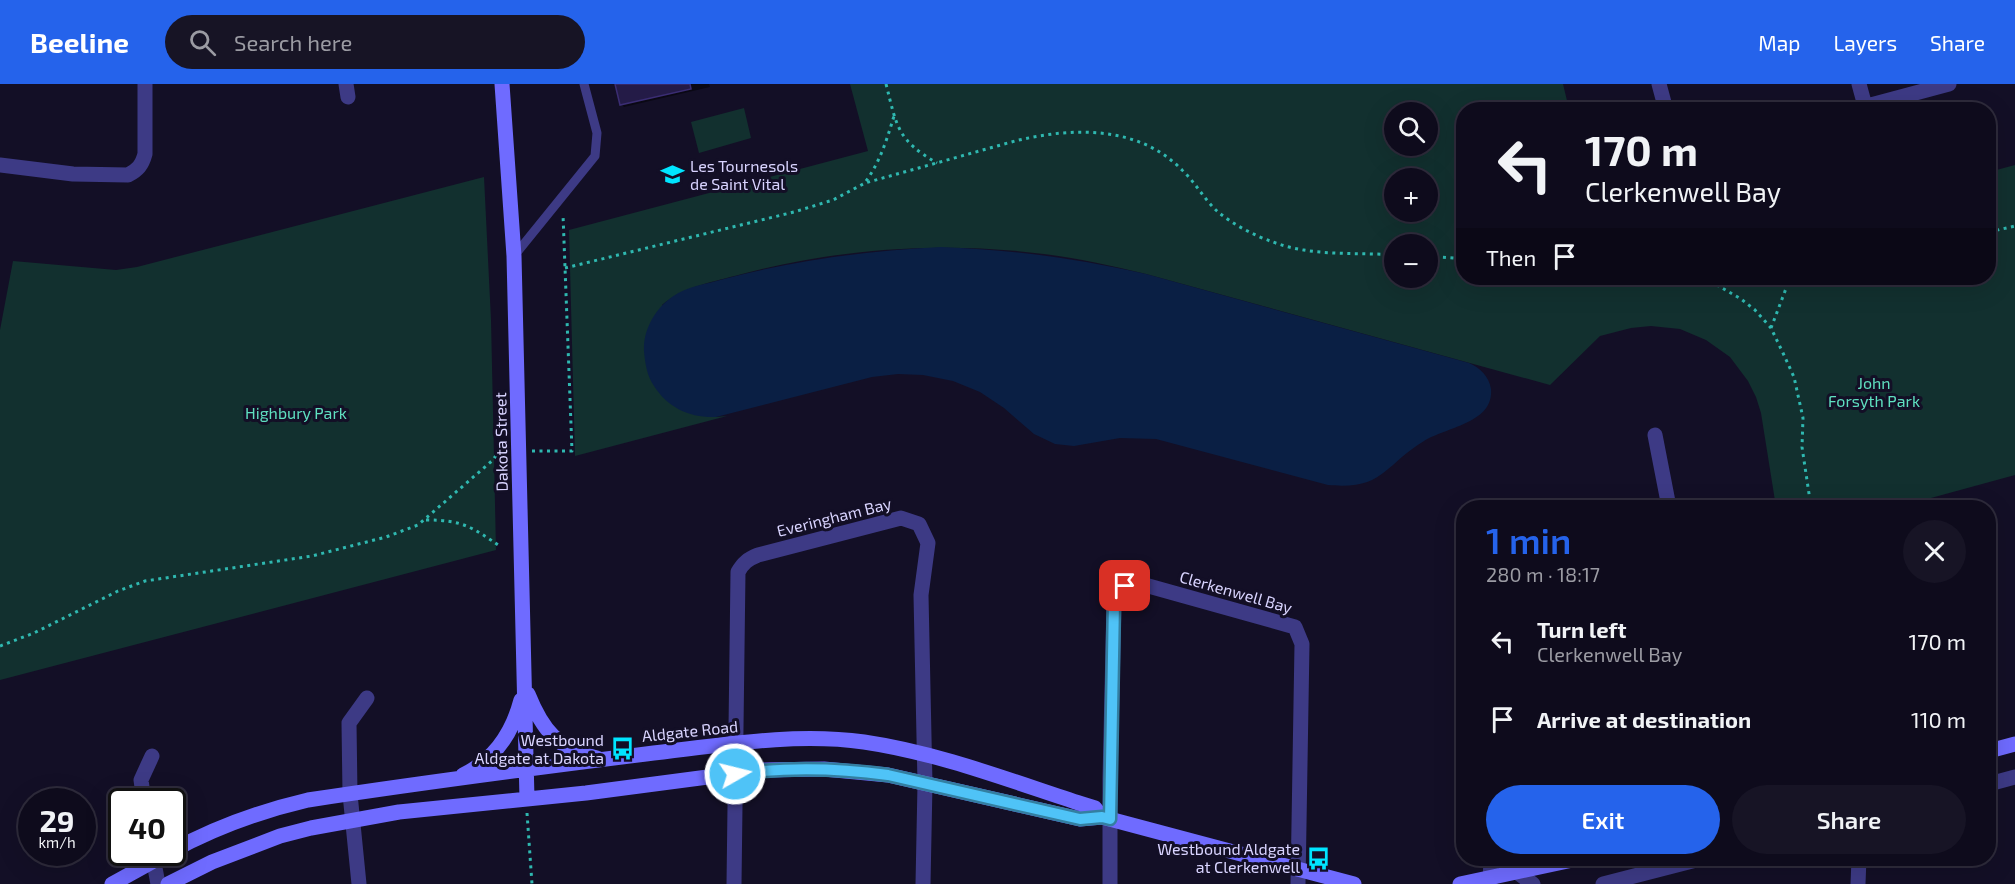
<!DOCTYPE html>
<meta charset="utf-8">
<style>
:root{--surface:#0e0b1c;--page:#171425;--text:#f1f3f6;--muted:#9b9ba3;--line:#2e2b3b;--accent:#2563eb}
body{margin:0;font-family:"Exo 2",sans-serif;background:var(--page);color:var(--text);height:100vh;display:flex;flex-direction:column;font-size:22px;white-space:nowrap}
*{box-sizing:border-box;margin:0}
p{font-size:20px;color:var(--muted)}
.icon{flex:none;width:33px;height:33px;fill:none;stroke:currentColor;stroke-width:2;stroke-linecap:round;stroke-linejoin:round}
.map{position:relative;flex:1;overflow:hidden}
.sheet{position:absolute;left:1456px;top:416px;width:540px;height:366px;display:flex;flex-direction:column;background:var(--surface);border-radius:24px;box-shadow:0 6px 24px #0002,0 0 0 2px var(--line)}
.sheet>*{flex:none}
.hud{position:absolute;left:1456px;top:18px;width:540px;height:183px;border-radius:24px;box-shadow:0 6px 24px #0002,0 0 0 2px var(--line);background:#0e0b1c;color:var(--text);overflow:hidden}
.tools{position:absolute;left:1384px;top:18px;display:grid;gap:12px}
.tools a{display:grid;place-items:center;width:54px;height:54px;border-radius:50%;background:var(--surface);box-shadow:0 6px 24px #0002,0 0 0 2px var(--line);font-size:30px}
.speed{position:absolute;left:18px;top:704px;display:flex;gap:12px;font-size:30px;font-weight:700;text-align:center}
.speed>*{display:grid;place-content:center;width:78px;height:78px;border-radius:50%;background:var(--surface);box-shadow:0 6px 24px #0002,0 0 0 2px var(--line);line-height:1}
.speed small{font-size:15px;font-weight:400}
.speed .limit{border:3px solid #111;border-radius:9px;background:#fff;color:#111}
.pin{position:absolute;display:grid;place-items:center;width:51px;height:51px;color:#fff;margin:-26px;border-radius:12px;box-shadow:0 3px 9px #0006}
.me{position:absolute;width:66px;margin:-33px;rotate:82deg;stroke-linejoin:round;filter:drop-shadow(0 0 4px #0008)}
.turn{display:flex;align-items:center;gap:21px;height:126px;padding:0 30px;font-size:27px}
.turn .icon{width:78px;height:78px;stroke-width:2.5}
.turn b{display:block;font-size:42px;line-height:51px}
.then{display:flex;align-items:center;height:57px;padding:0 30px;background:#0003;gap:12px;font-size:22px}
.round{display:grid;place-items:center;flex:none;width:63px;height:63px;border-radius:32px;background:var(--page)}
.headline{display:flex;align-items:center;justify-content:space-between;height:102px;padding:0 30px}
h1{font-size:36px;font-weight:600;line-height:45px;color:var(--accent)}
.cta{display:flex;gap:12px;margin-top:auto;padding:12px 30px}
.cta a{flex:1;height:69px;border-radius:36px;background:var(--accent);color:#fff;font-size:24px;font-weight:600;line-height:69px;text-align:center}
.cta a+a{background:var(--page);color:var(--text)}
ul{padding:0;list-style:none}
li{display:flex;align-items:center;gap:18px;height:78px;padding:0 30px}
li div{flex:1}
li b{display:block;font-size:22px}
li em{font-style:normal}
header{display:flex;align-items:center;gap:36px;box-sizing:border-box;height:84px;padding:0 30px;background:var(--accent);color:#fff}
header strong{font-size:28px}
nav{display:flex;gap:33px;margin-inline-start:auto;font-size:21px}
.search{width:420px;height:54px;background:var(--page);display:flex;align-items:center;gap:15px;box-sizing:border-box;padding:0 21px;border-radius:33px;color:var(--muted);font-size:22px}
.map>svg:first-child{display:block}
.green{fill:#12302f;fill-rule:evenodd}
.water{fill:#0a1f44}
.shadow{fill:#0007}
.building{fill:#241b47;stroke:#3b2d73;stroke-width:1.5}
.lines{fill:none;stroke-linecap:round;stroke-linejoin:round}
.path{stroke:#2fb8b0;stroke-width:3;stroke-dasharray:3 4.5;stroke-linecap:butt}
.lane{stroke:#3d3a85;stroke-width:9}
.street{stroke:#3d3a85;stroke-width:15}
.secondary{stroke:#6f6bff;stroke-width:15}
.route-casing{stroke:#337fa1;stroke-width:15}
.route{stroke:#4fc3f7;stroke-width:10}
.labels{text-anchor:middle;stroke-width:6;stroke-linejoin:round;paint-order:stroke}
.poi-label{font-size:16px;fill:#d9d4ff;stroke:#130f26;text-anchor:end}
.park-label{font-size:16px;fill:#5fe0c0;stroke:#130f26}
.street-label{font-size:16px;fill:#d9d4ff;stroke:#130f26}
</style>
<header>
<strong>Beeline</strong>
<div class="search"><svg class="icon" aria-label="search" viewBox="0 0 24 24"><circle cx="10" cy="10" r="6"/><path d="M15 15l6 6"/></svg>Search here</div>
<nav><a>Map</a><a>Layers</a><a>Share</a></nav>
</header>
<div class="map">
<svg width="2015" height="800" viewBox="0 0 2015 800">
<rect width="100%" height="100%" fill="#130f26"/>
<!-- green -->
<path class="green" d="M850 0H1563L1569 25 1464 26V194H1989V88L2015 81V391L1909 420 1908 423H1776L1761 329 1756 313 1748 297 1730 273 1706 256 1680 245 1651 242 1631 244 1600 252 1550 301 1146 190C1112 182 1078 174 1044 170 943 157 840 164 742 190 713 198 685 202 662 221L716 333 727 332 575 372 569 146 868 67ZM1395 28H1428V62H1395ZM1395 94H1428V128H1395ZM1395 160H1428V194H1395Z
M744 24 751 54 699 69 691 38Z
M484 93 491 236 496 466 0 596V246L13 177 116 186 137 183Z"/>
<!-- water -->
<path class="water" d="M941 163C1014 166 1075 174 1146 190L1469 279C1480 284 1489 292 1491 305 1494 339 1447 343 1424 357 1383 382 1384 406 1328 401L1156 355 1120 354 1074 362 1055 360 1034 350 1004 324 980 308 953 297 923 291 898 290 872 293 716 333C690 334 668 324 654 302 647 292 645 279 644 267 643 246 655 225 672 213 687 202 707 200 724 195 796 176 866 167 941 163Z"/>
<!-- shadow -->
<path class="shadow" d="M616 0H709L710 3 624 23 621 20Z"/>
<!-- building -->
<path class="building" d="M615 0H690L691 5 620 21Z"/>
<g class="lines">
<!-- path -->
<path class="path" d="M886 0C897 43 897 56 937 79
M866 97C880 78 887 55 894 32
M1989 148 2015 142
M1428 172 1464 175
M565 184 794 128 833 116 865 99 1015 57C1072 43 1138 41 1182 86 1195 98 1204 115 1217 127 1232 140 1255 152 1273 158 1312 173 1355 168 1395 171
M1541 194 1569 200 1772 194
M1710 197 1741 215 1755 226 1771 244 1783 269 1794 293 1803 334 1802 363 1811 423
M1771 244 1790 194
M532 367H572L563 131
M426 436C463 436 472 443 501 463
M0 562 34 549 118 507 145 497 312 472 386 453 418 441 493 376 497 370 505 368
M527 729 532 800"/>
<!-- lane -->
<path class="lane" d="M514 172 595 72 597 49 584 0"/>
<!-- street -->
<path class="street" d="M346 0 348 13
M1659 0 1666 26
M1859 0 1865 22
M1852 26 1949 0
M0 81 73 90 128 91C138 86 142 81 145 70V0
M1655 351 1669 423
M1989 700 2015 693
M144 717 141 696 152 672
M152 768 158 800
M1518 789 1533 800
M359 800 350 710 349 639 367 614
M734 800 738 488C743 479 748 475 758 471L901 434 919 440 928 459 921 511 925 700 923 800
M1110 800V695L1114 518 1119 505 1133 500 1145 501 1295 543 1302 560 1298 800
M1490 800 1491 774
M1603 800 1704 774
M1858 800 1859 774"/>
<!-- secondary -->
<path class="secondary" d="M502 0 514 172 527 715
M528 610C542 645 558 666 597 674
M1989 667 2015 660
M463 691C494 676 512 650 521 616
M172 767C216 743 261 727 308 716 420 699 534 684 646 670 717 662 792 648 864 658 939 669 1011 697 1082 720L1095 724 1102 733
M112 800 170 768
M168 800 212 778 280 752 311 744 399 728 586 709 761 686 824 685 888 691 1080 735 1102 733 1354 800
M1460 800 1582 774"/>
</g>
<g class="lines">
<defs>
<path id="route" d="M735 690C786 683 837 684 888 691L1080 735 1102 733 1110 735 1114 518 1119 505 1125 502"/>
</defs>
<!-- route casing -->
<use href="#route" class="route-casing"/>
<!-- route -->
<use href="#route" class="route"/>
</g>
<!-- icons -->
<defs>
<symbol id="school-bare" viewBox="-9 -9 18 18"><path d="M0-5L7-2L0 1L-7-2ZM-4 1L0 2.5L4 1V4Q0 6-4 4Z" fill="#00e5ff" stroke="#130f26" stroke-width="2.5" paint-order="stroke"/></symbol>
<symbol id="bus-bare" viewBox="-9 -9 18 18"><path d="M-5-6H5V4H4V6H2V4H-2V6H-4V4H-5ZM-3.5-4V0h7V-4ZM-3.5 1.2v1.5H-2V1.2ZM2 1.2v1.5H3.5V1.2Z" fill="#00e5ff" stroke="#130f26" stroke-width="2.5" paint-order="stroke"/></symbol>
</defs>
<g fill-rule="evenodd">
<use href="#school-bare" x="656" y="74" width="33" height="33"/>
<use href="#bus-bare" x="606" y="648" width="33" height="33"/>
<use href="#bus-bare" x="1302" y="758" width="33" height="33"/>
</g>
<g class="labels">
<!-- poi labels -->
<g class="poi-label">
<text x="690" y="88" text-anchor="start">Les Tournesols<tspan x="690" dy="18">de Saint Vital</tspan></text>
<text x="604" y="662">Westbound<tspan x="604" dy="18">Aldgate at Dakota</tspan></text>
<text x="1300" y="771">Westbound Aldgate<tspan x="1300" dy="18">at Clerkenwell</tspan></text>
</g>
<!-- park labels -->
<g class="park-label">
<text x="1874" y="305">John<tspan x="1874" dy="18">Forsyth Park</tspan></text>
<text x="296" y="335">Highbury Park</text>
</g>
<!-- street labels -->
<g class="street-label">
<text transform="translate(501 358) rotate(-91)" y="6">Dakota Street</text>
<text transform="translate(834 433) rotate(-14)" y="6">Everingham Bay</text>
<text transform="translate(1236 508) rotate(16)" y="6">Clerkenwell Bay</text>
<text transform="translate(690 647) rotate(-6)" y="6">Aldgate Road</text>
</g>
</g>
</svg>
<div class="tools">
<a><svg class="icon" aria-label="search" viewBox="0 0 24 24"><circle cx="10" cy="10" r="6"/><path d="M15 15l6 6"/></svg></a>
<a>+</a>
<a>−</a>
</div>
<div class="speed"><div>29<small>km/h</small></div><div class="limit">40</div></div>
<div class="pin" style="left:1125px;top:502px;background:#d93025"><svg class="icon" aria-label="arrive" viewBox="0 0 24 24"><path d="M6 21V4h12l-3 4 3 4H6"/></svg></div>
<svg class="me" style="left:735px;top:690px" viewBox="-20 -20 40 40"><circle r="17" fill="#4fc3f7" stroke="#fff" stroke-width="3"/><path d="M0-11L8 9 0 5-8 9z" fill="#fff"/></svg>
<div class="hud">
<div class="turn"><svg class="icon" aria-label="left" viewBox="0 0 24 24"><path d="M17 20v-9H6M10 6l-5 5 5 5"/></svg><div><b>170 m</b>Clerkenwell Bay</div></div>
<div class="then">Then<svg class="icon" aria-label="arrive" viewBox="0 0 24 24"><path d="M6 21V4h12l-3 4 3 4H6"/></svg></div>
</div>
<section class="sheet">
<div class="headline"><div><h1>1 min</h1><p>280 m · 18:17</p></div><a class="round"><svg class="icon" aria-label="close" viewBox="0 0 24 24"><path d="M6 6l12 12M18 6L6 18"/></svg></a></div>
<ul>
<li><svg class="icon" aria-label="left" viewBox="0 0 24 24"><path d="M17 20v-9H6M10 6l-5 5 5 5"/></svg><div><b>Turn left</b><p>Clerkenwell Bay</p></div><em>170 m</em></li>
<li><svg class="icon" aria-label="arrive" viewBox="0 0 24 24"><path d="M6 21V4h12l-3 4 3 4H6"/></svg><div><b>Arrive at destination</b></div><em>110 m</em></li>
</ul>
<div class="cta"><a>Exit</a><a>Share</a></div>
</section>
</div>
